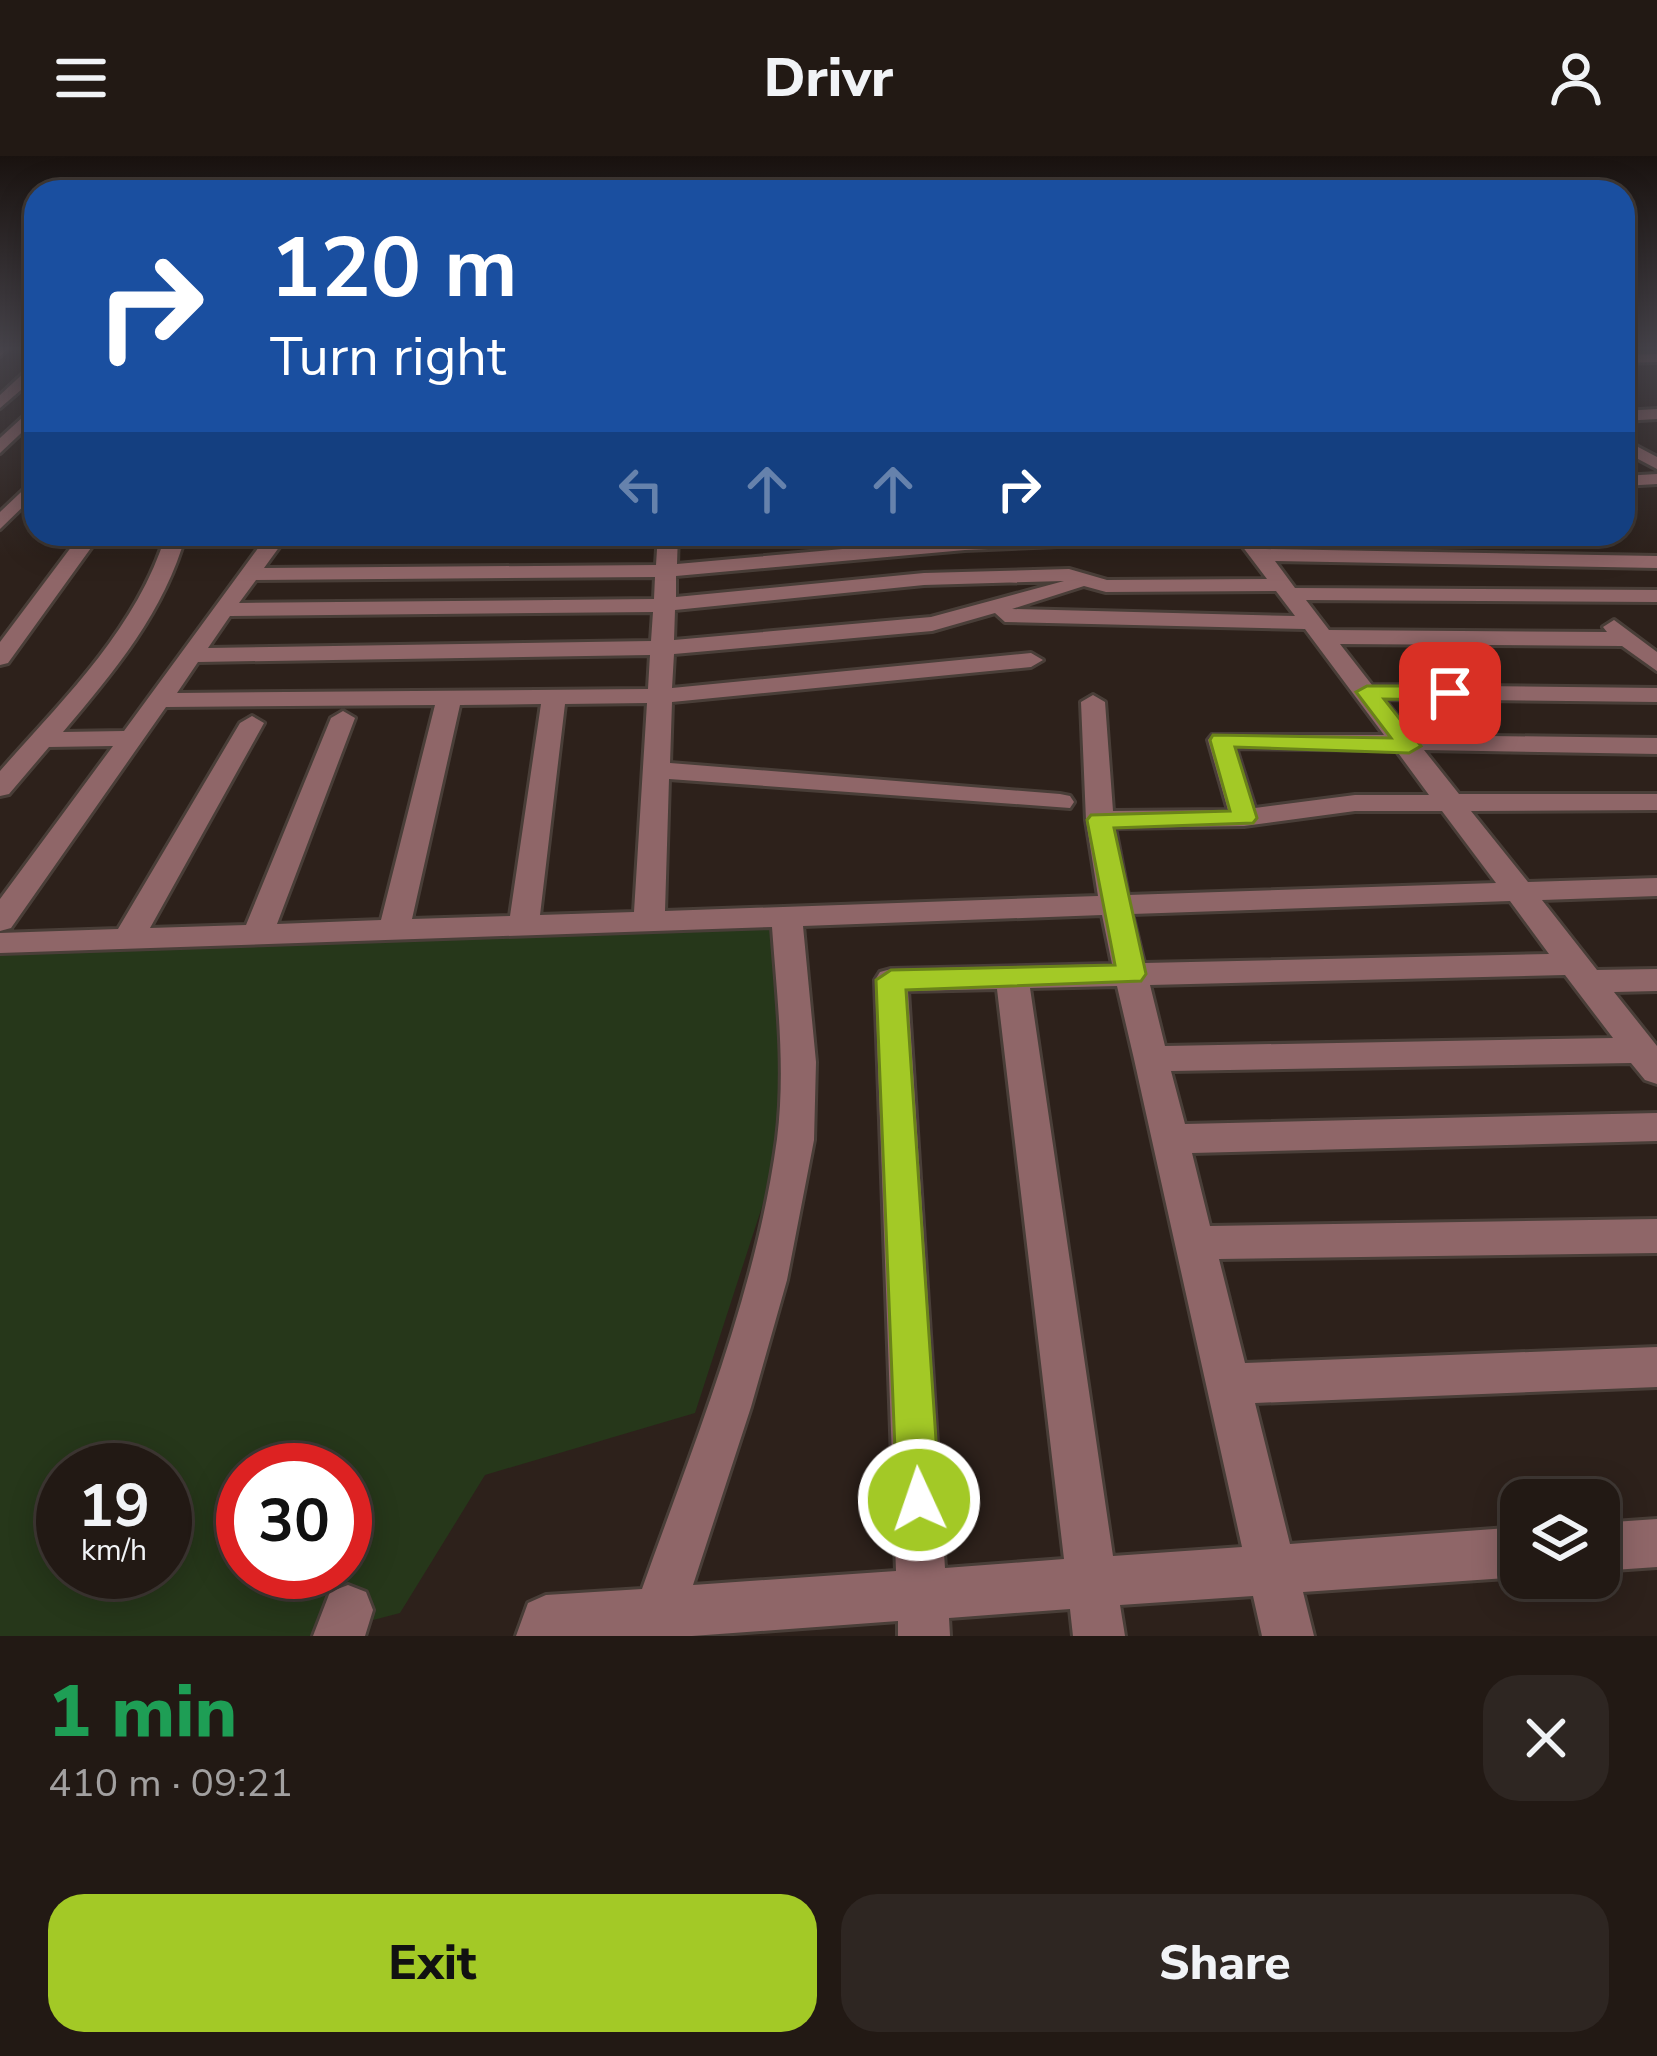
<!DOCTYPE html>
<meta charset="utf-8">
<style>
:root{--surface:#221914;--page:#2e2622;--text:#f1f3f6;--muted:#a2a0a0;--line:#3f3834;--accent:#a3c926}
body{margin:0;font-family:"Nunito Sans",sans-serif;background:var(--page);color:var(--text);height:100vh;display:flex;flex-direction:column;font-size:45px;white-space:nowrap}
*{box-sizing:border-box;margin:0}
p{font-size:39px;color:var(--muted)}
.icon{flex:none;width:66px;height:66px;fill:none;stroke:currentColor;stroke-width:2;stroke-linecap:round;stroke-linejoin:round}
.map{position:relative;height:1480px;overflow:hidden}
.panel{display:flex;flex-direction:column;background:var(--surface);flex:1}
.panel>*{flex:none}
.hud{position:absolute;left:24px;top:24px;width:1611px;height:366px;border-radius:36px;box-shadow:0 6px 30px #0003,0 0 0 3px var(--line);background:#1a4fa0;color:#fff;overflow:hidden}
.buttons{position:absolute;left:1500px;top:1323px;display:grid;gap:24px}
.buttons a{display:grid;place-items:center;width:120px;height:120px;border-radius:24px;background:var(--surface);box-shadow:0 6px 30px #0003,0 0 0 3px var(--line);font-size:60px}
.speed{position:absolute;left:36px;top:1287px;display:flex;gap:24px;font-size:60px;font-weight:700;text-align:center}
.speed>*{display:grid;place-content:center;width:156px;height:156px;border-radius:50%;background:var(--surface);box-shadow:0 6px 30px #0003,0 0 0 3px var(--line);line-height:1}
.speed small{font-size:30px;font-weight:400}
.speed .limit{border:18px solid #d22;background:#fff;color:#111}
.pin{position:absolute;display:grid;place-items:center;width:102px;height:102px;color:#fff;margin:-51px;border-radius:24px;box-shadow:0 6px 18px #0006}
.me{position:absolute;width:132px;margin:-66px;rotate:357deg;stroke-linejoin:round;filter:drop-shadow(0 0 9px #0008)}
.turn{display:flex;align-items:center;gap:42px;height:252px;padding:0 48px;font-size:54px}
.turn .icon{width:156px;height:156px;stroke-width:2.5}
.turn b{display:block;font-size:84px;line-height:102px}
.lanes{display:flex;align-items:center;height:114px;padding:0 48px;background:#0003;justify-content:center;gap:60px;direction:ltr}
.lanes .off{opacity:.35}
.round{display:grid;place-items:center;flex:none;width:126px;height:126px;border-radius:36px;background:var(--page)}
.head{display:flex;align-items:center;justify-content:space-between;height:204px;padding:0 48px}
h1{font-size:72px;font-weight:800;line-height:90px;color:#1e9e55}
.button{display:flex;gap:24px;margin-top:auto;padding:24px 48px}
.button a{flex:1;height:138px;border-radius:36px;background:var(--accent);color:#111;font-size:48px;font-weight:800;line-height:138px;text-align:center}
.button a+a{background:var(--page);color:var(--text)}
header{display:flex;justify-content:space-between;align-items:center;height:156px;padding:0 48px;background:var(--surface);font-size:54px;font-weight:800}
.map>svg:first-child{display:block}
.green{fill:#26371a;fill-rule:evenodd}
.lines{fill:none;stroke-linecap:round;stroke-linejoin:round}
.minor-casing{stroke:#493e38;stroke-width:6}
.minor{fill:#8f6668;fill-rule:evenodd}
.route{fill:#a3c926;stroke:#6a8319;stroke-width:3}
</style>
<header><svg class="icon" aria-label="menu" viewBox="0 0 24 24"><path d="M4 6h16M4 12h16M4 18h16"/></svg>Drivr<svg class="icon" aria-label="person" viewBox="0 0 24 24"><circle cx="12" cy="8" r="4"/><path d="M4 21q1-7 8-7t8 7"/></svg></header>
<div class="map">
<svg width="1657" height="1480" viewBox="0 0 1657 1480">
<rect width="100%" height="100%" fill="#2d211b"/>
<!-- green -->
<path class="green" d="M779 757 782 989 695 1257 485 1319 400 1457 312 1480H0V787ZM63 1314H165V1416H63ZM243 1314H345V1416H243Z"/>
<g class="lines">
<defs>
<path id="minor" d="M0 192H9L0 200Z
M1657 198V206L1623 207V199Z
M36 212V221L0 252V239L28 213Z
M36 249V263L0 297V282Z
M1657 253V263L1623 265V255Z
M1623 283 1657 301V313L1623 295Z
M1657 318V328L1623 330V320Z
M36 322V338L0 373V356Z
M81 378H101L8 507 0 509V486Z
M166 378H186C165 455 114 516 63 576L124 575 267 380 274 378H609L599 384 280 390 264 412 656 409 658 378H678L677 408 965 382 1209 378 1199 384 965 394 676 420V441L924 417 1069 413 1107 424 1267 423 1233 378H1253L1265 393 1657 400V412L1275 405 1295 432 1657 434V446L1306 444 1329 474 1607 476 1603 471 1614 464 1657 496V515L1622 490 1340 488 1372 529 1657 532V546L1384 543 1412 579 1657 582V598L1424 594 1459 638H1657V654L1471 655 1528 726 1657 722V740L1542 744 1597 814 1657 813V835L1614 836 1657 890V928L1645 924 1631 907 1171 915 1185 968 1657 957V985L1192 997 1210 1070 1657 1063V1097L1219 1103 1245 1207 1657 1191V1231L1255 1247 1290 1388 1521 1371V1421L1303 1436 1314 1480H1262L1253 1440 1120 1449 1125 1480H1073L1070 1453 949 1462 950 1480H898V1465L692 1480H516L528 1447 546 1439 642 1433C694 1287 756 1137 777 983 786 912 777 841 772 771L0 797V777L118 773 240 567 252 560 264 567 150 772 246 769 331 562 343 555 355 562 277 768 381 764 435 549 166 551 11 772 0 775V743L113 590 49 591 9 638 0 640V615C63 543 137 473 166 378ZM655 421 654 443 239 447 256 424ZM1064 425 931 461 674 484 675 454 924 429ZM1084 430 1106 436 1276 435 1295 460 1012 453ZM653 456 651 485 208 492 230 460ZM995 457 1005 466 1305 473 1384 579H1212L1208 584 1228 654 1113 655 1105 546 1093 539 1081 546 1086 664 1098 740 665 755 669 623 1070 652 1074 646 1070 640 1060 638 670 607 672 546 1031 511 1043 504 1031 497 672 532 674 498 932 475ZM650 499 648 533 177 537 198 506ZM647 547 634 756 540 759 565 548ZM541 548 510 760 412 763 460 549ZM1236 592 1396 594 1429 639H1355L1255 652ZM1355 655H1442L1496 727 1128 739 1115 672 1244 670ZM1510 745 1549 798 1144 807 1132 758ZM1102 759 1112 808 891 813 880 816 875 824 896 1415 693 1429 751 1251 787 1124 814 984 816 906 803 770ZM1565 819 1613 882 1165 890 1150 829ZM1117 830 1134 903 1242 1391 1113 1400 1030 832ZM997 833 1064 1403 945 1412 908 835Z
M1657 1363V1411L1599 1415V1367Z
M348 1429 366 1436 373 1454 365 1480H313L330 1436Z"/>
</defs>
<!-- minor casing -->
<use href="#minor" class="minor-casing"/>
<!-- minor -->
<use href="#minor" class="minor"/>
</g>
<!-- sky -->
<linearGradient id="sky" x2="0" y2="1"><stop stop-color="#19120f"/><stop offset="0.48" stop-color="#46434a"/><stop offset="1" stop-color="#46434a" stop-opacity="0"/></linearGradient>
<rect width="1657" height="400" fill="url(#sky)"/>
<!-- route -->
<path class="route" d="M1367 530H1450L1461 537 1450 544 1384 543 1421 590 1409 597 1235 591 1257 662 1253 667 1114 672 1146 818 1141 825 906 834 940 1344 934 1359 919 1365 903 1359 897 1344 876 824 891 814 1115 809 1087 664 1091 659 1230 655 1210 584 1213 579 1391 582 1356 536Z"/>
</svg>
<div class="buttons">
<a><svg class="icon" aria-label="layers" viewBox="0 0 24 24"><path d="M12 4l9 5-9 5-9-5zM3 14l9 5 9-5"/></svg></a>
</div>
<div class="speed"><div>19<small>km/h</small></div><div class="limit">30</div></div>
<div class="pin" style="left:1450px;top:537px;background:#d93025"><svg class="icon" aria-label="arrive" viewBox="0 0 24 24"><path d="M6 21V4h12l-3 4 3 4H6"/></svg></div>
<svg class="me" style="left:919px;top:1344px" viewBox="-20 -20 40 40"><circle r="17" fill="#a3c926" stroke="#fff" stroke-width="3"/><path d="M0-11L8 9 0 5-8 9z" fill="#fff"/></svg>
<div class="hud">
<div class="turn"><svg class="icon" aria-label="right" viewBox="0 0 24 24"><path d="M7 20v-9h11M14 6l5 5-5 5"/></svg><div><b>120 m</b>Turn right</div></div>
<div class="lanes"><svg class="icon off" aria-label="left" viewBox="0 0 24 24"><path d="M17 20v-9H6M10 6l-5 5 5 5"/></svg><svg class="icon off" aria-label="ahead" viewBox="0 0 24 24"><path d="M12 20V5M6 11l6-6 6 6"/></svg><svg class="icon off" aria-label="ahead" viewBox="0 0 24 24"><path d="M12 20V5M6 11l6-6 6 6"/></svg><svg class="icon" aria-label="right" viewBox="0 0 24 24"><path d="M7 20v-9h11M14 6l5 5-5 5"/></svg></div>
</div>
</div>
<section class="panel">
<div class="head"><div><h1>1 min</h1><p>410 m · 09:21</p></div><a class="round"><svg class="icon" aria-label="close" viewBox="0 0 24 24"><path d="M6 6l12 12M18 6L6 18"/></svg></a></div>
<div class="button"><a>Exit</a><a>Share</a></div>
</section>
